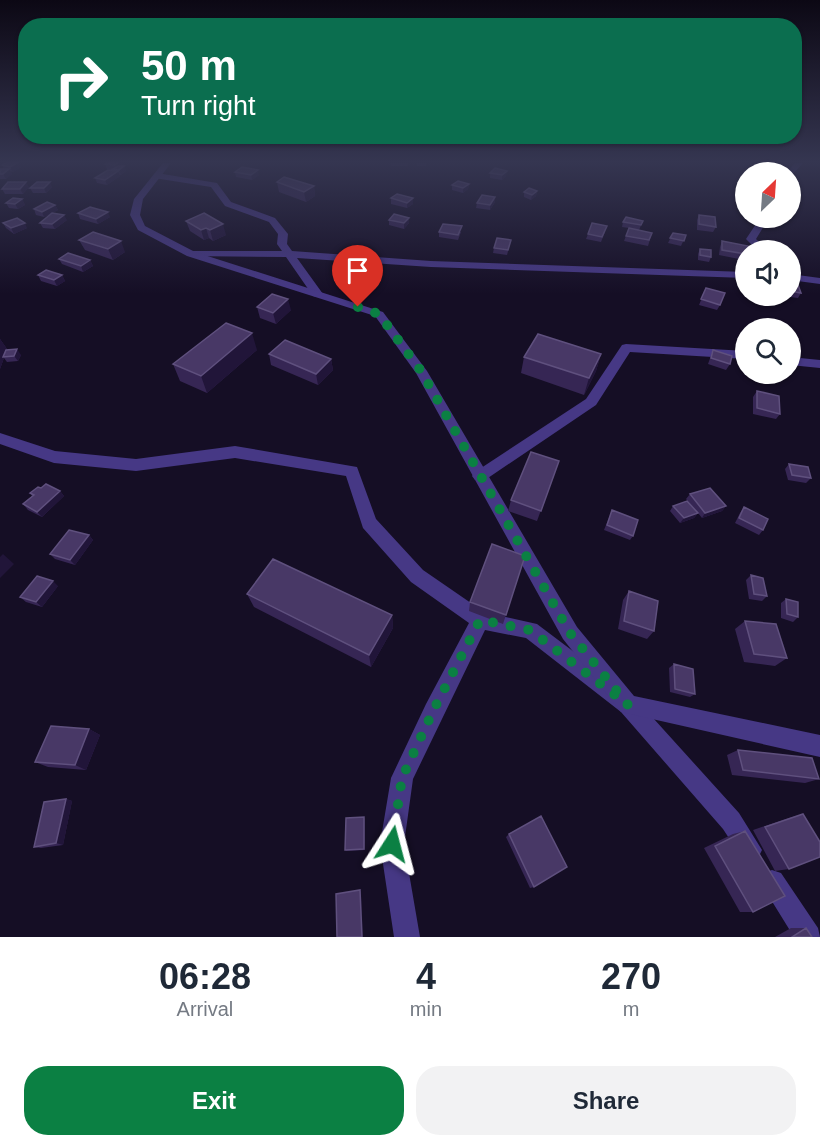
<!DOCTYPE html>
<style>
:root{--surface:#fff;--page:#f2f2f3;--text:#1f2937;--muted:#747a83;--accent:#0b8043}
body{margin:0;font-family:Arial,sans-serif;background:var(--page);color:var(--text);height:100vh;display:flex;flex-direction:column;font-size:22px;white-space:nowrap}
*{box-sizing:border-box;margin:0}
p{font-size:20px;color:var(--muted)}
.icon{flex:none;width:33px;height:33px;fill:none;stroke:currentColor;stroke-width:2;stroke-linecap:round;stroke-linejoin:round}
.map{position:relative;height:937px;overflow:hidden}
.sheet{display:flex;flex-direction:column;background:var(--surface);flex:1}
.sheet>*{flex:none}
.hud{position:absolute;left:18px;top:18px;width:784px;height:126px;border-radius:24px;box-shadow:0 2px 4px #0004;background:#0b6e4f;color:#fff;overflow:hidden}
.needle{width:39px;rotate:25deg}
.controls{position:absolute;left:735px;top:162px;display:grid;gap:12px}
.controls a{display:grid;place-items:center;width:66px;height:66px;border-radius:50%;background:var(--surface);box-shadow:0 2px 4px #0004;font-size:30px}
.pin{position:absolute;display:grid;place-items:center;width:51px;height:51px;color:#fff;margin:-62px -26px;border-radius:50% 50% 50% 0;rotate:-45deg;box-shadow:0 0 6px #0007}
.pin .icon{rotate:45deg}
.me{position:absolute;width:66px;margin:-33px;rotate:9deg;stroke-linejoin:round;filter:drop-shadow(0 0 4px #0008)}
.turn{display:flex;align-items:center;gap:21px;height:126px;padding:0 24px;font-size:27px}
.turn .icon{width:78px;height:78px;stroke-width:2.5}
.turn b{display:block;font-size:42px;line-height:51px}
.eta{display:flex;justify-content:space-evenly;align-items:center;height:102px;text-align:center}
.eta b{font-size:36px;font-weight:600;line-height:42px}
.button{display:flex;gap:12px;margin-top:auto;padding:12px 24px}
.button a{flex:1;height:69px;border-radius:24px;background:var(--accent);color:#fff;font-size:24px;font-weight:600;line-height:69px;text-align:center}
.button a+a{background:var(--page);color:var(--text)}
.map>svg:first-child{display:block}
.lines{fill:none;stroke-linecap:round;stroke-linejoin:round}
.minor{fill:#463885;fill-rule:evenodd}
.tertiary{fill:#463885;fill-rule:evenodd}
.wall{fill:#362654}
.shaded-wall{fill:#211539}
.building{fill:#483866;stroke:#5f507e;stroke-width:1.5}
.route{stroke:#0b8043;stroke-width:10;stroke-dasharray:0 18}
</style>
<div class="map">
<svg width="820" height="937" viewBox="0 0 820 937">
<rect width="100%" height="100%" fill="#150e25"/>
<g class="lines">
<!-- minor -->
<path class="minor" d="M795 163H803L790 177V172H787Z
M157 173 217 183 231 202 275 218 288 234 287 244 292 251 431 261 746 272V278L431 267 297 258 323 294 317 297 313 296 286 257 187 256V252L191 251H282L277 244 278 234 269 222 225 206 211 187 154 178V174Z
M760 218H769L756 239 767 250H757L746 239Z
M790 274 820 278V284L790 280Z
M626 344 746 351V359L630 352 596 405 485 480H475L472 476 475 472 586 399 622 345Z
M790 357 820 360V368L790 365Z
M0 433 55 451 136 459 235 446 357 467 376 519 423 570 484 612 537 624 635 698 739 813 762 850 758 858 750 862 742 858 723 829 621 712 526 638 485 630 413 779 404 844 420 937H394L380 844 391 778 426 704 469 623 411 582 363 528 346 476 235 458 136 471 54 463 0 444Z
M772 870 781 873 818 928 820 937H794L760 882 763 873Z"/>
<!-- tertiary -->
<path class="tertiary" d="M163 163H171L143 199 140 215 145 226 195 252 383 312 427 371 577 627 634 696 820 735V757L621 712 563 639 416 373 375 316 187 256 138 230 130 215 134 199Z"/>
</g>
<!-- wall -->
<path class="wall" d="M106 163H123L124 165 123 166H124L126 171 121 175H119L120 176 107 185 97 183 95 178 113 171V170L107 169 105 164Z
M391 163H408V166H391Z
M416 163H426V166H417Z
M2 165 21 167 13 172 10 171 12 174 6 179H0V169H4Z
M235 172 259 175 252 180 236 177Z
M490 173 506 176 502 180 490 178Z
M277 182 314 186 315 196 306 202 279 192Z
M469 184 468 189 463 193 452 190V185Z
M29 187 23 194H5L2 189Z
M52 187 46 193H33L30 188Z
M537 191 536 196 531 200 524 197V192Z
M495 197V202L490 210 476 208 477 203Z
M391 198H413V204L407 208 391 204Z
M22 199 25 205 18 209 9 208 6 203Z
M55 205 58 210 44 217 36 215 34 209Z
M78 213 110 217 98 224 80 219Z
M699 215 716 227 713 232 697 230V220Z
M67 220 55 229 43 228 40 223Z
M389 220 409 223 404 229 389 225Z
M186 221 226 235 213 241 209 238 204 240 190 231Z
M643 221 639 230 652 233 648 246 624 241 629 228 622 227 623 222Z
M3 223 27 228 14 234 6 228Z
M439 232H461L458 240 439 237Z
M605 232 601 242 586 239 588 234Z
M673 233 686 235 681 246 668 243Z
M79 240 125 252 113 260 85 250Z
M511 240 507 255 493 253 494 248Z
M722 241 746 250V258L744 260 719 255 720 247Z
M700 249 711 257 709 262 698 260V254Z
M59 259 90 260 93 266 83 272 62 264Z
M38 275H62L65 281 57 286 41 281Z
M790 282 801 293 798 298 782 296H790Z
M706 288 720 305 717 310 699 305Z
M257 307 291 310 276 324 260 318Z
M0 339 7 349 6 350 21 355 18 361 7 362 4 358 0 369Z
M257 350 207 393 180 381 173 364Z
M713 350 730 364 726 370 708 364Z
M269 354 331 359 333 370 318 385 271 365Z
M601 354 596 371 584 395 521 373 524 357Z
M757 391 780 414 776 419 753 414V397Z
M789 464 811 478 806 483 788 480 785 469Z
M555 472 537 521 508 511 511 500Z
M41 488 60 491 64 496 42 517 28 510 23 504 32 496 30 493Z
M690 494 726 506 722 511 702 518 698 513 694 518 680 523 670 511 673 506 690 504 686 499Z
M744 507 763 530 759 535 735 523 740 513Z
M612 510 633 536 630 540 604 530Z
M89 535 93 540 75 565 55 559 50 554Z
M525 556 503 624 469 611 470 602Z
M751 575 767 596 762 601 749 599 746 580Z
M58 586 42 607 26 602 20 597Z
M629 591 654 631 647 639 618 629 623 600Z
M247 594 392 615 393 628 371 667 254 607Z
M786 599 798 617 793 622 781 618V603Z
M745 621 787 658 775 666 744 662 735 629Z
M674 664 695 694 690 697 670 692 669 668Z
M89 729 100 735 86 770 48 767 35 762Z
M738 750 819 779 805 783 732 775 727 755Z
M66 799 72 801 63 845 41 848 34 847Z
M803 814 789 869 775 871 753 830 789 818Z
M365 819V850L346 851 345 850Z
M745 831 753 912H740L704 848 733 834Z
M509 834 534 887 530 888 506 837Z
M791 928H806L812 937H775Z"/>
<!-- shaded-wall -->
<path class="shaded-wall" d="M17 163H19L21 167 13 172 10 167Z
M118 163H123L124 165 117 170 115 165Z
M124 166 126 171 121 175 119 170Z
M9 169 12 174 6 179 3 174Z
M258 170 259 175 252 180 251 175Z
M118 171 120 176 107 185 105 180Z
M507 171 506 176 502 180V175Z
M26 182 29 187 23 194 20 189Z
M50 182 52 187 46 193 44 188Z
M469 184 468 189 463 193V188Z
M314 186 315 196 306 202 304 192Z
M537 191 536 196 531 200 532 195Z
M495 197V202L490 210V205Z
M413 198V204L407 208V203Z
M22 199 25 205 18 209 15 204Z
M55 205 58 210 44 217 42 212Z
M108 212 110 217 98 224 96 219Z
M64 215 67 220 55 229 52 224Z
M409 218V223L404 229V223Z
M25 223 27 228 14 234 11 228Z
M223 224 226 235 213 241 210 230Z
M206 228 209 238 204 240 201 230Z
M121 241 125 252 113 260 108 249Z
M90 260 93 266 83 272 81 266Z
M62 275 65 281 57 286 54 280Z
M288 299 291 310 276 324 273 313Z
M252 333 257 350 207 393 201 376Z
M0 339 7 349 4 357H3L4 358 0 369Z
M17 349 21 355 18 361 14 356Z
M601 354 596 371 584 395 589 378Z
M331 359 333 370 318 385 316 374Z
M60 491 64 496 42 517 37 512Z
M726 506 722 511 702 518 705 513Z
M698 513 694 518 680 523 684 518Z
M89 535 93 540 75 565 70 560Z
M3 554 14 564 0 578V557Z
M53 581 58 586 42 607 36 602Z
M392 615 393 628 371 667 369 655Z
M89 729 100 735 86 770 75 765Z
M66 799 72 801 63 845 56 843Z
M364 817 365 819V850L364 849Z
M360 890 361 891 363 937H362Z"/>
<!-- building -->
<path class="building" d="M6 163H17L10 167 2 165Z
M106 163H118L115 165 105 164Z
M118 166H124L119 170 113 169Z
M242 167 258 170 251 175 235 172Z
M495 168 507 171 502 175 490 173Z
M0 169H9L3 174H0Z
M108 170 118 171 105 180 95 178Z
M284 177 314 186 304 192 277 182Z
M458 181 469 184 463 188 452 185Z
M8 182H26L20 189H2Z
M37 182H50L44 188H30Z
M529 188 537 191 532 195 524 192Z
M397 194 413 198 407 203 391 198Z
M482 195 495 197 490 205 477 203Z
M13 198 22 199 15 204 6 203Z
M47 202 55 205 42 212 34 209Z
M90 207 108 212 96 219 78 213Z
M52 213 64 215 52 224 40 223Z
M204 213 223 224 210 230 206 228 201 230 186 221Z
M394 214 409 218 404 223 389 220Z
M699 215 715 217 716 227 699 224Z
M626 217 643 221 641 225 623 222Z
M17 218 25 223 11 228 3 223Z
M592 223 607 226 602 237 588 234Z
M443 224 462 226 458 235 439 232Z
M629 228 652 233 649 240 626 236Z
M93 232 121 241 108 249 79 240Z
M673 233 686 235 684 241 670 238Z
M497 238 511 240 508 250 494 248Z
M722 241 748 246 747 250H746V254L722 250Z
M700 249 711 250V257L700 255Z
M68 253 90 260 81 266 59 259Z
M46 270 62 275 54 280 38 275Z
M790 282H797L801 293 790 291Z
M706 288 725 293 720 305 701 299Z
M272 294 288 299 273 313 257 307Z
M226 323 252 333 201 376 173 364Z
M538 334 601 354 589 378 524 357Z
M285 340 331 359 316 374 269 354Z
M17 349 14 356 3 357 6 350Z
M713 350 732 356 730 364 711 358Z
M757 391 779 396 780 414 757 408Z
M531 452 559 461 541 511 511 500Z
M789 464 808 467 811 478 792 475Z
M46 484 60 491 37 512 23 504 34 495 30 493 38 487 41 488Z
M710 488 726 506 705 513 690 494Z
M687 501 698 513 684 518 673 506Z
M744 507 768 519 763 530 739 518Z
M612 510 638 520 633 536 607 525Z
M69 530 89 535 70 560 50 554Z
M492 544 525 556 506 615 470 602Z
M273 559 392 615 369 655 247 594Z
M751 575 763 578 767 596 754 594Z
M37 576 53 581 36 602 20 597Z
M629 591 658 601 654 631 624 621Z
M786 599 798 602V617L787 614Z
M745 621 776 624 787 658 754 654Z
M674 664 693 669 695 694 675 689Z
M51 726 89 729 75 765 35 762Z
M738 750 812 758 819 779 743 770Z
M66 799 56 843 34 847 44 802Z
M803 814 820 842V857L789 869 765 827Z
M541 816 567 867 534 887 509 834Z
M364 817V849L345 850 346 818Z
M745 831 785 896 753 912 715 846Z
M360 890 362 937H337L336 894Z
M806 928 812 937H792Z"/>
<!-- sky -->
<linearGradient id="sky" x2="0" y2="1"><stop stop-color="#0c0814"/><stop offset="0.55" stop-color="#353651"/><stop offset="1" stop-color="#353651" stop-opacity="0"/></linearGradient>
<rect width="820" height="294" fill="url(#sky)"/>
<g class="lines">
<!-- route -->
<path class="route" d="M358 307 379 314 421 371 570 633 628 705 530 630 480 620 433 711 402 778 392 844"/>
</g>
</svg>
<div class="controls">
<a><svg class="needle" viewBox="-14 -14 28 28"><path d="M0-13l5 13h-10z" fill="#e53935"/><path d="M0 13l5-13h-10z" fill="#747a83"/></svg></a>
<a><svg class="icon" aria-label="sound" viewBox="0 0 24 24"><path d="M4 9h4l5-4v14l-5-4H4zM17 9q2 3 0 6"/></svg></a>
<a><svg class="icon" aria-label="search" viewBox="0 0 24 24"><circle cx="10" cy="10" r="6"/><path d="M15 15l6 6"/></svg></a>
</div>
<div class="pin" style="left:358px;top:307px;background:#d93025"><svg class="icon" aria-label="arrive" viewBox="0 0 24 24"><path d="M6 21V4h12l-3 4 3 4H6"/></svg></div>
<svg class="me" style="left:392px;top:844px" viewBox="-20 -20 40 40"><path d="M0-17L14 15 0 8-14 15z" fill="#0b8043" stroke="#fff" stroke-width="4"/></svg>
<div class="hud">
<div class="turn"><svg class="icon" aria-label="right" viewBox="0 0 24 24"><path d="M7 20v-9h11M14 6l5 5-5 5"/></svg><div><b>50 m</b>Turn right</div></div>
</div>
</div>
<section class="sheet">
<div class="eta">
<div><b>06:28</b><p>Arrival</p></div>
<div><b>4</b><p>min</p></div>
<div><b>270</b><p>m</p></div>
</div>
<div class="button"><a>Exit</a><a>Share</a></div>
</section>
